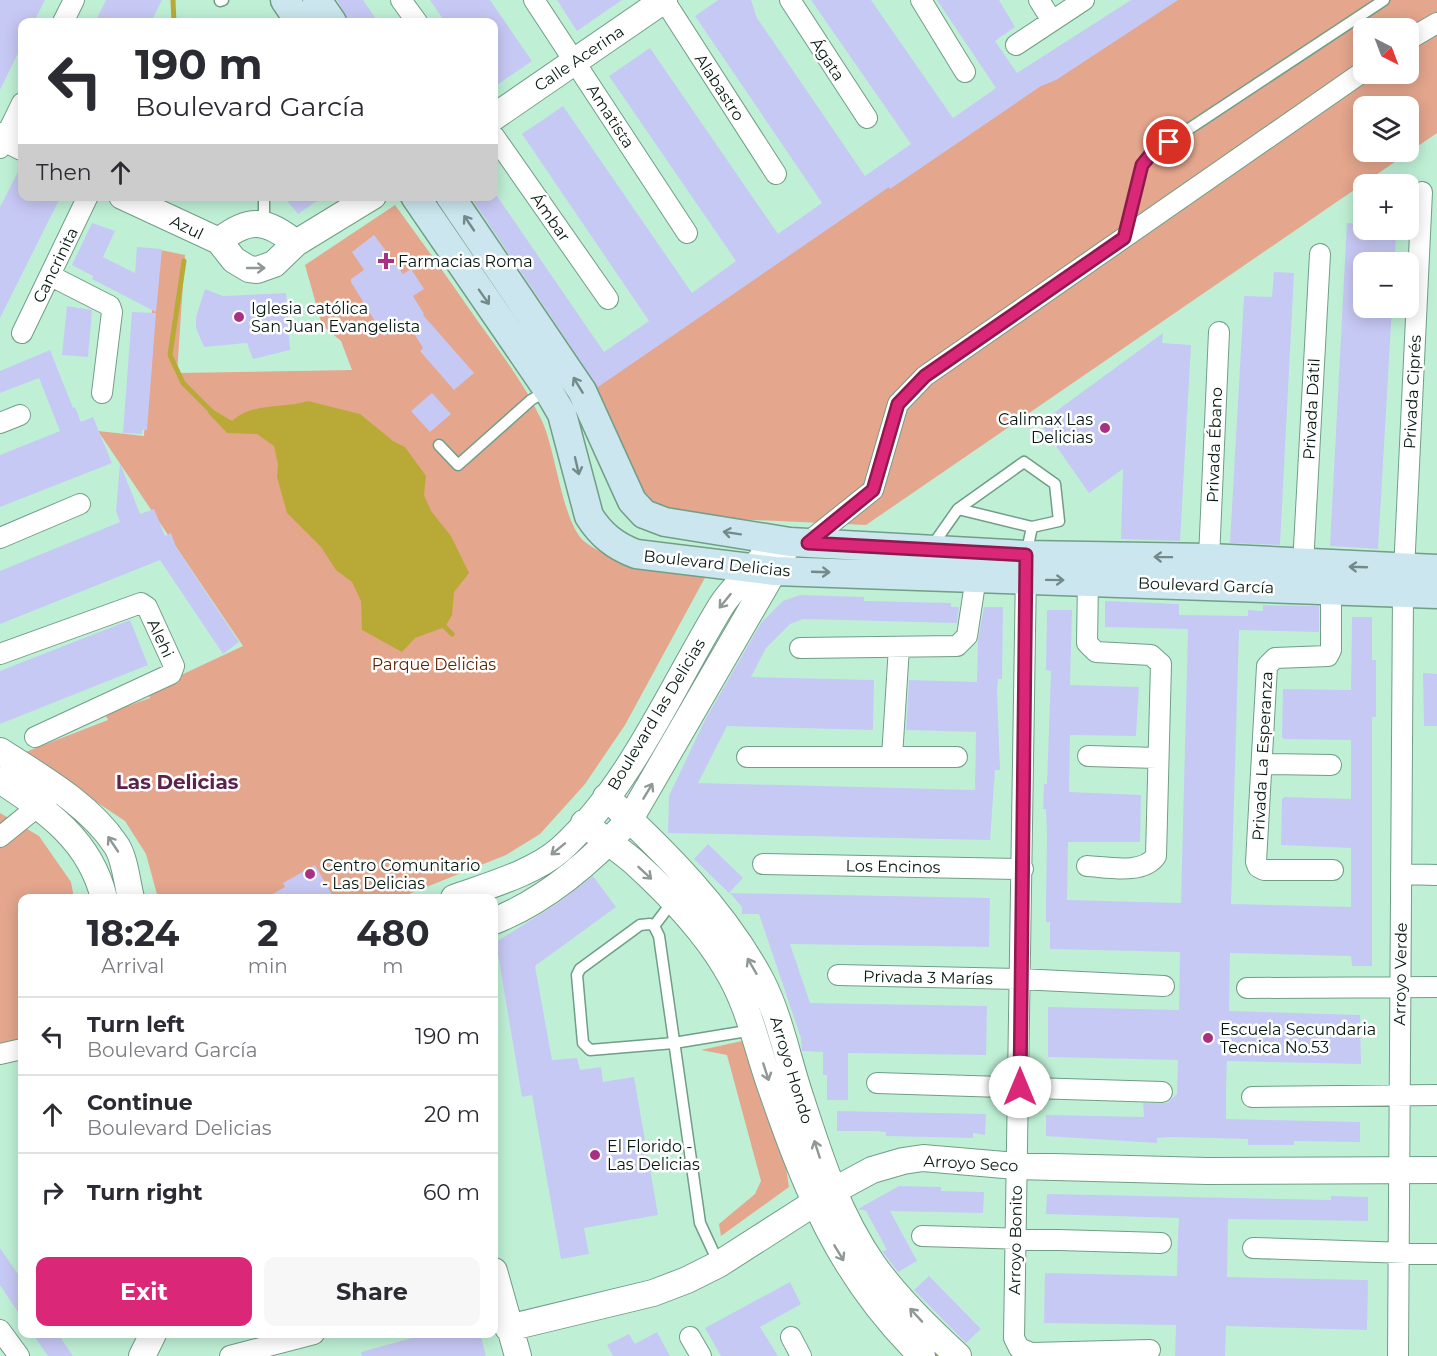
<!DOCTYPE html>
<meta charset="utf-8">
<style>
:root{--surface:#fff;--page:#f7f7f7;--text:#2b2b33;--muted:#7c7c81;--line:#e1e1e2;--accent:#db2777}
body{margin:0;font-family:Montserrat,sans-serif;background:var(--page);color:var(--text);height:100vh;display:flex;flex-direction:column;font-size:22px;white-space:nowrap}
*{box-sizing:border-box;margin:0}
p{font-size:20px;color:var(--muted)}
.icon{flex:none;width:33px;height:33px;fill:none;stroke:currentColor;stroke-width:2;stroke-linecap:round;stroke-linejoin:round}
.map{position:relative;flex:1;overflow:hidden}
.drawer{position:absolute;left:18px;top:894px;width:480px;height:444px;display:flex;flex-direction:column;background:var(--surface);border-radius:12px;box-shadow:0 3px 15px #0003}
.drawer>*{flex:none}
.banner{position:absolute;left:18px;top:18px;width:480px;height:183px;border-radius:12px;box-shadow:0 3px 15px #0003;background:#fff;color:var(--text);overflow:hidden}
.needle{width:39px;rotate:138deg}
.tools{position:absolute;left:1353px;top:18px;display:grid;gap:12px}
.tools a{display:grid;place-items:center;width:66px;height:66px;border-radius:12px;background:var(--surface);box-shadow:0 3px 15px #0003;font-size:30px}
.pin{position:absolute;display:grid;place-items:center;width:51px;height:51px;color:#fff;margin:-26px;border:3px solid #fff;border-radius:50%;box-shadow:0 2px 6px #0007}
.me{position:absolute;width:66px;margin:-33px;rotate:0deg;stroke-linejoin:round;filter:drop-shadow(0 0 4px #0008)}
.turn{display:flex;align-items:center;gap:21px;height:126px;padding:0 18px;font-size:27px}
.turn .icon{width:78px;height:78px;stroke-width:2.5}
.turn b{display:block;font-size:42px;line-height:51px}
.then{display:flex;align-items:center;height:57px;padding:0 18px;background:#0003;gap:12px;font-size:22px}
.eta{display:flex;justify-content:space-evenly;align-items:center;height:102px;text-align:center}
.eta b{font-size:36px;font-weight:700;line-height:42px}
.button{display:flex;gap:12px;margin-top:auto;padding:12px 18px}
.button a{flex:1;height:69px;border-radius:12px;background:var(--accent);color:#fff;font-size:24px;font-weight:700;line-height:69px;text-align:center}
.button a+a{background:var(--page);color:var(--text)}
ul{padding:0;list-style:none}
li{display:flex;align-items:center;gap:18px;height:78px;padding:0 18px;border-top:2px solid var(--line)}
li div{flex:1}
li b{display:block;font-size:22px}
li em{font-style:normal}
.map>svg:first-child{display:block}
.green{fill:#e4a68d;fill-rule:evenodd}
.water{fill:#b9aa37}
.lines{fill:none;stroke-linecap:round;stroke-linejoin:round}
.stream{stroke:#b9aa37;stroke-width:5}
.building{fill:#c7c9f5}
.service-casing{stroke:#709e86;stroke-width:13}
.minor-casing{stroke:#709e86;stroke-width:22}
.tertiary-casing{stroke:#709e86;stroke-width:28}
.secondary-casing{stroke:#709e86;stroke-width:31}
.service{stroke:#fff;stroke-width:10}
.minor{stroke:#fff;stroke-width:20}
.tertiary{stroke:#fff;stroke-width:26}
.secondary{stroke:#cbe6ee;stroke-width:28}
.oneway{stroke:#738a8b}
.oneway2{stroke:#8f9894}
.route-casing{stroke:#8e194d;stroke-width:15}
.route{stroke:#db2777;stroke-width:10}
.poi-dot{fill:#a93085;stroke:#fff;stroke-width:2}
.labels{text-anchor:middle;stroke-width:5;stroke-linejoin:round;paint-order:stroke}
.street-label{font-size:16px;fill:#071a11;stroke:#fff}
.poi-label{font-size:16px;fill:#071a11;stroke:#fff;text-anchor:start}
.park-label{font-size:16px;fill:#602305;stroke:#fff}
.quarter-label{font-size:20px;font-weight:bold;fill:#5d224a;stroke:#fff}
</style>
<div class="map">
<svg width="1437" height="1356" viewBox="0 0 1437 1356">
<rect width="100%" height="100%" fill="#bff0d6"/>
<!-- green -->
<path class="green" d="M1164 0H1437V133L866 525 642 515 575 395ZM1364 28H1408V74H1364ZM1364 106H1408V152H1364Z
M395 205C423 243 450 281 477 320 500 352 524 383 541 419 556 448 562 524 585 542 618 568 667 568 707 574L625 725 585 784 540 834 506 855 399 898H158L146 854 125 821 23 753 108 720 105 714 150 698 147 691 243 646 98 431 144 436 156 249 185 255 177 373 352 370 341 341 322 325 305 265Z
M0 813 39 836 71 882 74 898H22V1055L0 1059Z
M742 1041 785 1161 789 1187 721 1236 719 1224 755 1194 761 1181 727 1055 701 1050Z"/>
<!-- water -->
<path class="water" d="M308 401 360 414 393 441 405 447 426 476 424 495 431 511 451 536 469 573 454 592 452 615 445 627 415 638 402 652 362 630 361 601 352 582 336 570 321 547 287 513 277 477 278 464 274 446 257 434 227 433 208 413 212 409 232 421C252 402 283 409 308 401Z"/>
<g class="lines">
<!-- stream -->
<path class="stream" d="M173 0 174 22
M184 261 170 355 183 383 216 416
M445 627 452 634
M930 1348 939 1356"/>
</g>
<!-- building -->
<path class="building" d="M0 0H45L34 22H22V45L0 90Z
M106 0H162L151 22H95Z
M337 0H363L378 22H348Z
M430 0H490L532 61 494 87V22H481L478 18 471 22H445Z
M557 0H622L577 31Z
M718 0H751L757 18 865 176 911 144 811 0H871L953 118 996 88 937 0H999L1015 27 995 41 1017 73 1131 0H1178L1056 80 1041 86 890 189 889 187 598 387 470 196H497L604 352 649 321 522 134 553 113 563 106 692 293 736 261 609 76 650 48 778 234 822 203 695 16Z
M22 164V196H61L0 318V207Z
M283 196H324L298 214Z
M92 223 115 231 103 257 135 273 137 247 162 249 156 312 92 279 93 276 72 265Z
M1347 223 1364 224V230H1396L1395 262H1364V308H1392L1378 549 1330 546Z
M374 235 403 274 411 269 424 289 413 296 424 314 423 315 474 373 454 390 420 351 423 348 409 325 405 322 384 336 351 282V279L364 270 352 252Z
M1274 272 1294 273 1280 545 1230 543 1244 296 1272 297Z
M205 289 223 296 286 293 290 350 253 359 247 343 204 347 196 328V317Z
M67 306 92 310 88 357 62 355Z
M132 312 156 313 147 430H142V434L123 433Z
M1163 333 1162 343 1191 345 1180 541 1121 539 1123 469 1089 493 1040 423Z
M50 350 73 408 75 407 81 422 93 417 112 463 0 507V455L60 431 39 378 0 393V371Z
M432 393 451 414 430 432 411 411Z
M120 463 140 514 154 509 165 536 171 533 176 547 239 642 223 654 160 560 0 624V571L120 522 116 511Z
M800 595 864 597V601L951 603V607H959L957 623 803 619 790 624 766 648 751 677 874 680 873 730 727 726 698 783 975 790 976 732 906 730 909 680 977 682 978 640 984 607H1003L1002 679H998L997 692 1000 770H995L990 840 668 833 669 796 705 720 761 623 783 601Z
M1105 601 1179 604V615L1248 616V610L1263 611V605L1319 606V632L1239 630 1231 904 1351 907V848L1281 845 1282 799 1285 797 1351 799V740L1284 739 1282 737 1283 689 1351 690 1352 617H1372V660H1376V717H1372V966H1352L1351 956 1230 953 1229 1011 1360 1015 1361 1064 1227 1061 1226 1089V1119L1360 1122V1142L1294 1141V1145H1248V1139L1170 1137 1157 1138V1143L1046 1136V1115L1144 1117 1143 1103H1167L1177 1094 1178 1060 1048 1057V1007L1179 1010 1180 952 1050 949V922H1046V901L1047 834 1046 809H1043L1044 784H1047L1051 671 1046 670 1047 610H1072L1070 685 1139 687 1136 736 1070 735 1069 792 1141 795 1140 842H1068L1067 900 1181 903 1188 629 1105 627Z
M130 620 148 665 0 724V671Z
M1423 673 1437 674V726H1424Z
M708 844 743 878 729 893 694 859Z
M315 865 334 898H265L285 887 283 883Z
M593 876 616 907 535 966 552 1060 577 1058 580 1070 601 1067 603 1082 634 1077 658 1215 584 1228 589 1254 561 1259 532 1095 522 1097 496 942 558 903Z
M730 893 990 898 989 947 790 944 810 1003 987 1006 986 1055 848 1053V1100H827V1075H823V1052L802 1051 801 1038 759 914H742V907Z
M837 1111 986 1114 985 1135 973 1133V1138L886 1136V1132L877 1131H837Z
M899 1186 941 1187V1191L984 1192 983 1213 890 1211 917 1261 898 1272 882 1251 887 1250 866 1211 858 1209Z
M1047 1194 1331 1200V1196L1368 1197V1221L1228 1219 1227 1277 1368 1280 1367 1330 1226 1326 1225 1356H1175L1176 1325 1044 1323 1045 1273 1177 1276 1178 1235 1179 1218 1046 1214Z
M0 1248 17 1273 22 1270V1318L0 1285Z
M929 1276 981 1329 966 1343 914 1290Z
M790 1282 801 1304 760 1327 778 1356H721L705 1328Z
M657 1332 670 1356H613L607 1345 629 1334 635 1344Z
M33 1334H58L73 1356H48Z
M427 1334H480L486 1356H362L361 1352Z"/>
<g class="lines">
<defs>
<path id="service" d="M220 1 223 0
M264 224V196
M1124 235 1142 165 1151 154 1384 0
M439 445 458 465 531 400 548 390
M958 509 1032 527
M932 546 958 509 1024 462 1055 484 1059 521 1032 527 1026 555
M654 926 673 901
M719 1264 700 1223 659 936 654 926 650 924 640 925 580 969 577 975 583 1043 590 1050 674 1043 753 1030"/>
<path id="minor" d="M401 0 417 22
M534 0 687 233
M664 0 776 174
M790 0 867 118
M921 0 965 72
M1039 0 1052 21
M63 22 74 0
M1408 40 1437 23
M1016 45 1084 0
M494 136 608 299
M0 148 22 103
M51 276 110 306 112 312 102 393
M22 333 88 196
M0 423 20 415
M0 538 80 504
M808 542 873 490 898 404 925 376 1364 71
M1209 558 1219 332
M1303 565 1320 254
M1026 569 1014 1338 1019 1348 1031 1353 1150 1350
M1331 589V650L1328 656 1275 658 1267 666 1256 862 1258 867 1264 870H1333
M800 648 957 646 967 636 976 577
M0 654 141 603 147 607 174 666 171 674 35 737
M1088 756 1157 758
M747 757H957
M892 757 899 647
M1263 764 1331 765
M0 837 47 799
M763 864 1023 869
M1087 866C1107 867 1143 875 1156 856L1161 664 1151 655 1096 652 1087 643 1088 581
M1401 874 1437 875
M838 975 1019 979 1164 986
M1247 988 1437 987
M0 1054 22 1049
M877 1083 1162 1092
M1252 1097 1437 1095
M922 1236 1161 1243
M1253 1248 1437 1254
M0 1330 19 1356
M690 1337 701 1356
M791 1337 801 1356
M230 1356 314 1334
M1398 1356 1403 592 1422 192"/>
<path id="tertiary" d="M494 117 664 0
M0 136 22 147
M122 196 219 241 234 260 249 269 257 270 274 264 296 243 373 196
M219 241C250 216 266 220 296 243
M0 751C40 777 89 804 116 845 125 858 127 883 131 898
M0 780C48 812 90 840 104 898
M606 797C664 851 723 909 761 980 780 1017 787 1057 800 1096 819 1155 838 1215 874 1266 898 1299 928 1328 958 1356
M584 823C600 837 618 848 634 862 667 892 703 929 726 968 748 1003 756 1044 769 1082 806 1189 839 1275 922 1356
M454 898C487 886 534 873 561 849 631 785 672 686 721 606 736 582 761 566 774 539
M494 921C547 900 592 861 630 819L783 555
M494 1271 518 1356
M508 1328 653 1293 687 1280 719 1264 833 1191 872 1170 903 1161 923 1158 1016 1166 1207 1171 1437 1170
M142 1356 153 1334"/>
<path id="secondary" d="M285 0 300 22
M317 0 332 22
M415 196 548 390 562 414 589 516C601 535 615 546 636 554L775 571 1437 594
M450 196 582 391 632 501 644 514 665 522 790 542 1026 555 1209 558 1437 569"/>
</defs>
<!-- service casing -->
<use href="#service" class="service-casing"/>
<!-- minor casing -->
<use href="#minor" class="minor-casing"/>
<!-- tertiary casing -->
<use href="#tertiary" class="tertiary-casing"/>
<!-- secondary casing -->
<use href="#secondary" class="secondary-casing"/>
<!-- service -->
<use href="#service" class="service"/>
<!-- minor -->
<use href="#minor" class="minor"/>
<!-- tertiary -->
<use href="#tertiary" class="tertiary"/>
<!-- secondary -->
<use href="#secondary" class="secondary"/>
</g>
<!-- one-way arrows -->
<defs><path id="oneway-shaft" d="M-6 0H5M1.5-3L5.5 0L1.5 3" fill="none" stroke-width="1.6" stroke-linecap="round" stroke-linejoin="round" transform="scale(1.5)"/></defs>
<g class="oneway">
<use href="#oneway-shaft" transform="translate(469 223) rotate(-124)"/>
<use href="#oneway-shaft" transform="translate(484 297) rotate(55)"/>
<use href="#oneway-shaft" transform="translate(578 385) rotate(-121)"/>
<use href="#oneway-shaft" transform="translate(577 466) rotate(77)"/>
<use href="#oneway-shaft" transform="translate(732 533) rotate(-171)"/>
<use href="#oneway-shaft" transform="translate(1163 557) rotate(-179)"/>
<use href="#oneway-shaft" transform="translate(1358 567) rotate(-178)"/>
<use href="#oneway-shaft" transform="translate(821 572) rotate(2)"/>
<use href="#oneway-shaft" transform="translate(1055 580) rotate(1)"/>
</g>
<g class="oneway2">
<use href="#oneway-shaft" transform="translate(256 268)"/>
<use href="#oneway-shaft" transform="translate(725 601) rotate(129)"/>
<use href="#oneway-shaft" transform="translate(648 791) rotate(-59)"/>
<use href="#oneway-shaft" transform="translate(113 844) rotate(-124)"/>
<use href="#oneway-shaft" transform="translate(558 849) rotate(141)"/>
<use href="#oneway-shaft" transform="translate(645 873) rotate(43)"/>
<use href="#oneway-shaft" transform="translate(752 966) rotate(-120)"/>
<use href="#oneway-shaft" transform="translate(766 1072) rotate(72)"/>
<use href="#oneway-shaft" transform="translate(817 1149) rotate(-108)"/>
<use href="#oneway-shaft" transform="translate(839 1253) rotate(59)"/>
<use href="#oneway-shaft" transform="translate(916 1315) rotate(-133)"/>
</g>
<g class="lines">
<defs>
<path id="route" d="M1020 1087 1026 555 808 543 873 490 898 404 925 376 1124 238 1142 165 1151 154 1169 142"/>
</defs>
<!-- route casing -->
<use href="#route" class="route-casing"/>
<!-- route -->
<use href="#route" class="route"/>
</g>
<!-- markers -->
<g class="poi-dot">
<path d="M383 252h6v6h6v6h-6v6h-6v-6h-6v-6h6z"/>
<circle cx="239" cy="317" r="6"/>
<circle cx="1105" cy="428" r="6"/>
<circle cx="310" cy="874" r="6"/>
<circle cx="1208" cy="1038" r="6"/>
<circle cx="595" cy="1155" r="6"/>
</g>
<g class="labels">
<!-- street labels -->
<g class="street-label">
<text transform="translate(579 58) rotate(-34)" y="6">Calle Acerina</text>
<text transform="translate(828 59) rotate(57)" y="6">Ágata</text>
<text transform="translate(720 87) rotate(57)" y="6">Alabastro</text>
<text transform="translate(611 116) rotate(57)" y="6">Amatista</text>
<text transform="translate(551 217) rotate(55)" y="6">Ámbar</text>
<text transform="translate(187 227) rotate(26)" y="6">Azul</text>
<text transform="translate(55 265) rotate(-64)" y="6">Cancrinita</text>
<text transform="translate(1412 392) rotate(-87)" y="6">Privada Ciprés</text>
<text transform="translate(1311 409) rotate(-87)" y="6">Privada Dátil</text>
<text transform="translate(1214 445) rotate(-88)" y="6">Privada Ébano</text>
<text transform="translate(717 563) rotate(6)" y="6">Boulevard Delicias</text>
<text transform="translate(1206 585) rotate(2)" y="6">Boulevard García</text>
<text transform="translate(161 638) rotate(65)" y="6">Alehi</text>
<text transform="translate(656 714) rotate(-59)" y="6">Boulevard las Delicias</text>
<text transform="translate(1262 756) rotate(-87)" y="6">Privada La Esperanza</text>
<text transform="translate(893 866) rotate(1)" y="6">Los Encinos</text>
<text transform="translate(1400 974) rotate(-89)" y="6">Arroyo Verde</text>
<text transform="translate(928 977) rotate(1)" y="6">Privada 3 Marías</text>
<text transform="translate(792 1070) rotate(73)" y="6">Arroyo Hondo</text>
<text transform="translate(971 1163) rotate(3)" y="6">Arroyo Seco</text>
<text transform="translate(1015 1240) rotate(-89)" y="6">Arroyo Bonito</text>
</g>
<!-- poi labels -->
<g class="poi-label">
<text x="398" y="267">Farmacias Roma</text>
<text x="251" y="314">Iglesia católica<tspan x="251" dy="18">San Juan Evangelista</tspan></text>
<text x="1093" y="425" text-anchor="end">Calimax Las<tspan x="1093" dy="18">Delicias</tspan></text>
<text x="322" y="871">Centro Comunitario<tspan x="322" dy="18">- Las Delicias</tspan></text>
<text x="1220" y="1035">Escuela Secundaria<tspan x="1220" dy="18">Tecnica No.53</tspan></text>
<text x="607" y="1152">El Florido -<tspan x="607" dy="18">Las Delicias</tspan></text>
</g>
<!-- park labels -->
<g class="park-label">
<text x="434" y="670">Parque Delicias</text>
</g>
<!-- quarter labels -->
<g class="quarter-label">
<text x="177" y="789">Las Delicias</text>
</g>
</g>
</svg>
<div class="tools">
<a><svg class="needle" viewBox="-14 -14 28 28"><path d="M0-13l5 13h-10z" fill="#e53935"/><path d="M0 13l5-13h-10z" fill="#7c7c81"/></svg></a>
<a><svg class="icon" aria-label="layers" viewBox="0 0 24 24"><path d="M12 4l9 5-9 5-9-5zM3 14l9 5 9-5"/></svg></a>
<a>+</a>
<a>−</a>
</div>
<div class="pin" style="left:1169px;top:142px;background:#d93025"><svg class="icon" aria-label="arrive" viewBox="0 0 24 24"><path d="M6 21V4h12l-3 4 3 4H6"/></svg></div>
<svg class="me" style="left:1020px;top:1087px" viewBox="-20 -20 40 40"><circle r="19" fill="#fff"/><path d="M0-13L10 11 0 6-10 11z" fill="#db2777"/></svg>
<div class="banner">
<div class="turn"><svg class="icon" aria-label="left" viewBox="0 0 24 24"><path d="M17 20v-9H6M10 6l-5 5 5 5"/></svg><div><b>190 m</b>Boulevard García</div></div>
<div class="then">Then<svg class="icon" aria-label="ahead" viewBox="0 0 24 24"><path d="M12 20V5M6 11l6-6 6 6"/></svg></div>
</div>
<section class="drawer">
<div class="eta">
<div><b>18:24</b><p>Arrival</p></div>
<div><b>2</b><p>min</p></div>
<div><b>480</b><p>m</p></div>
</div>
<ul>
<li><svg class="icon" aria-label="left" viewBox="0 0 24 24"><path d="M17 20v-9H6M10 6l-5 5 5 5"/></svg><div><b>Turn left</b><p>Boulevard García</p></div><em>190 m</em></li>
<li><svg class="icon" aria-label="ahead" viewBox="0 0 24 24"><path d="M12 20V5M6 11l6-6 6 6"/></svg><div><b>Continue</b><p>Boulevard Delicias</p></div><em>20 m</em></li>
<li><svg class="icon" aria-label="right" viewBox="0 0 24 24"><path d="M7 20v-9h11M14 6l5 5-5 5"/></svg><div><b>Turn right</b></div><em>60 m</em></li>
</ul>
<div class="button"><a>Exit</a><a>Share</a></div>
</section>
</div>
